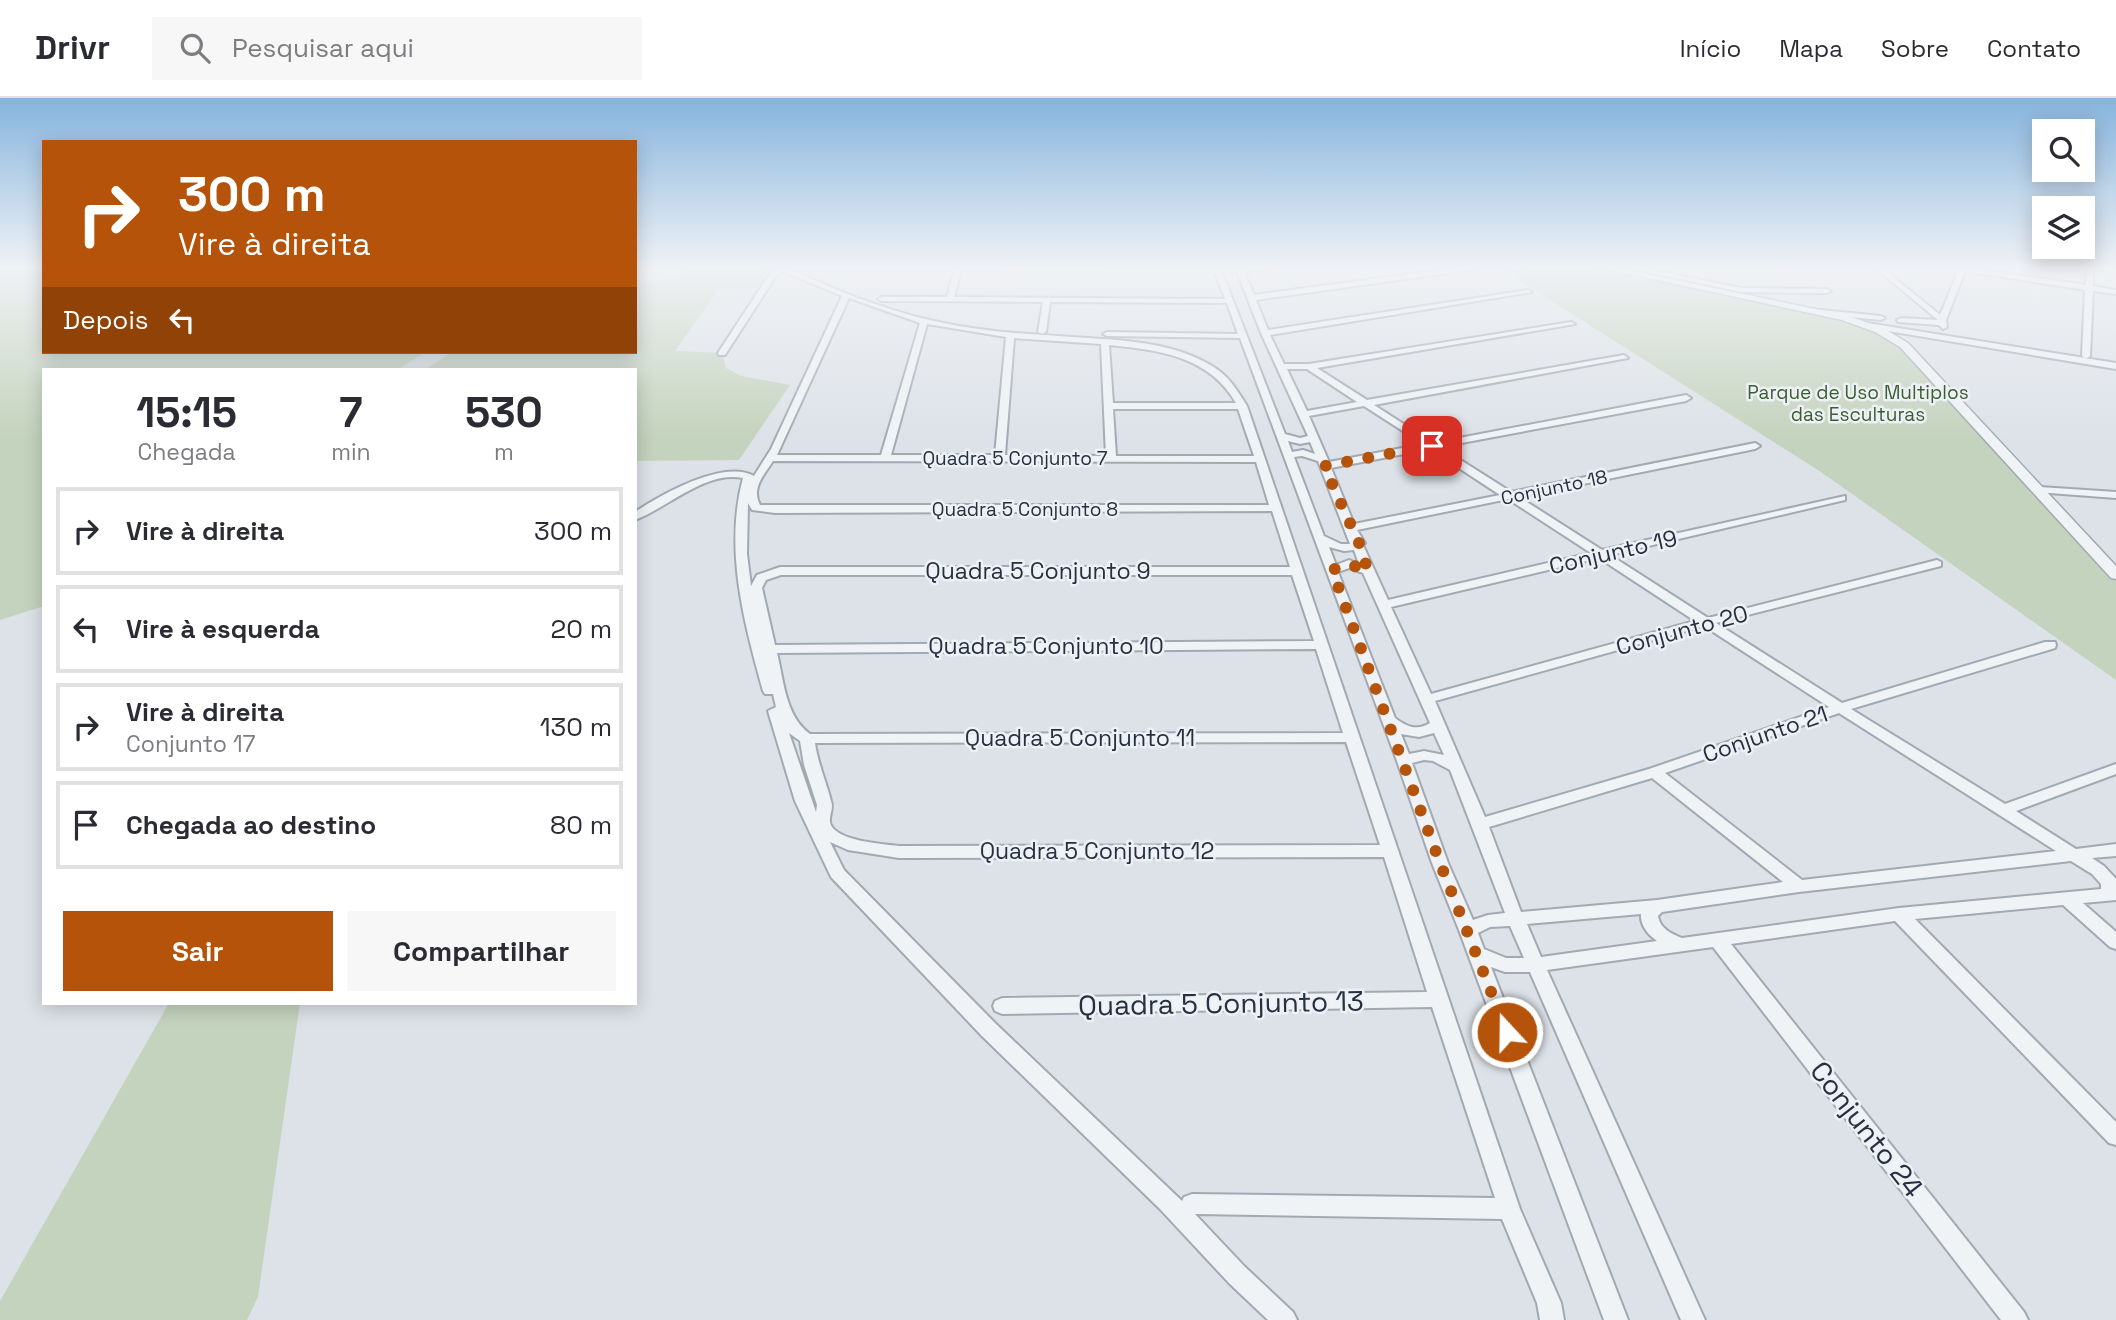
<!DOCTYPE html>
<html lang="pt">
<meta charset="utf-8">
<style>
:root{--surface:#fff;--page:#f7f7f7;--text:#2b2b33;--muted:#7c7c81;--line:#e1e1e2;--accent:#b45309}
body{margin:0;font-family:"Space Grotesk",sans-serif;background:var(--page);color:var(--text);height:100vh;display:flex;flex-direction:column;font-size:26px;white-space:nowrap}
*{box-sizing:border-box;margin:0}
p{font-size:23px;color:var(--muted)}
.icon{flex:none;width:38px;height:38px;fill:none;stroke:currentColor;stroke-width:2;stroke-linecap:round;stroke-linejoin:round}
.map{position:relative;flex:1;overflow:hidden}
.drawer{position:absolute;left:42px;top:270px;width:595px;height:637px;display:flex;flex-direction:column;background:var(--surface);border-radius:0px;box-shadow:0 4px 18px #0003}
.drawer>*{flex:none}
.guide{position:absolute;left:42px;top:42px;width:595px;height:214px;border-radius:0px;box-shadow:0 4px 18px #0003;background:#b45309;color:#fff;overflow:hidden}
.tools{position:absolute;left:2032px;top:21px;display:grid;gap:14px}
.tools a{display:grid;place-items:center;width:63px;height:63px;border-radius:0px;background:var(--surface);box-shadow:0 4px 18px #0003;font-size:35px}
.pin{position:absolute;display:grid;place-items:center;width:60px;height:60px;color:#fff;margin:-30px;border-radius:14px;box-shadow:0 4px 10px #0006}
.me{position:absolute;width:77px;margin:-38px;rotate:339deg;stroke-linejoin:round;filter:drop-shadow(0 0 5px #0008)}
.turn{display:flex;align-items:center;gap:24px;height:147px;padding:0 21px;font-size:32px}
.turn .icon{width:91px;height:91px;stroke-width:2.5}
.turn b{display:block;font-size:49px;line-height:60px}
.then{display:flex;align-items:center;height:66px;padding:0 21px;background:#0003;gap:14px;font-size:26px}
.eta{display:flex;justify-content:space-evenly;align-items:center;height:119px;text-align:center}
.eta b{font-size:42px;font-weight:700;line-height:49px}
.cta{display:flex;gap:14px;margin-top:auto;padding:14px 21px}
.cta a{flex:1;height:80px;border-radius:0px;background:var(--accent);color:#fff;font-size:28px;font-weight:700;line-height:80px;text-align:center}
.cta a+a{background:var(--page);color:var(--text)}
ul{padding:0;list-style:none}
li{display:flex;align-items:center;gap:21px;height:88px;margin:0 14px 10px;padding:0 7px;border:4px solid var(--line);border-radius:0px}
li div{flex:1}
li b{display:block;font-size:26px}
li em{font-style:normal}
header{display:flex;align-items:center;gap:42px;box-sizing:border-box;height:98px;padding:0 35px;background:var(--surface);border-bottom:2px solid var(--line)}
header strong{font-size:33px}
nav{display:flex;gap:38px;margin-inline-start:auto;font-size:24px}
.search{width:490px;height:63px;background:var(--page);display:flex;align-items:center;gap:18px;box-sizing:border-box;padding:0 24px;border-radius:0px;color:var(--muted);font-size:26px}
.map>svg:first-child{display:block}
.green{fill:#c4d3bd}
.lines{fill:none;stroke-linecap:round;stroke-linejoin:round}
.minor-casing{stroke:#a2a9b2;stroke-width:4}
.tertiary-casing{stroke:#a2a9b2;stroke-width:3}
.minor{fill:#f0f3f6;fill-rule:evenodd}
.tertiary{fill:#f0f3f6;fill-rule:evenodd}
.route{stroke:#b45309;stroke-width:12;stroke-dasharray:0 21.6}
.labels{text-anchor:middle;stroke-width:5;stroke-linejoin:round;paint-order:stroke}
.far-park-label{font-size:19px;fill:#3c5d31;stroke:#edf1f6}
.far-street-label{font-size:19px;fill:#253140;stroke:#edf1f6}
.street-label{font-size:23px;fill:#253140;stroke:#edf1f6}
.near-street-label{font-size:28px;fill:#253140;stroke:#edf1f6}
</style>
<header>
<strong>Drivr</strong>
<div class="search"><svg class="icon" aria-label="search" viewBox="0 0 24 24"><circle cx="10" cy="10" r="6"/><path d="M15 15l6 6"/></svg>Pesquisar aqui</div>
<nav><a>Início</a><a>Mapa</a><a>Sobre</a><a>Contato</a></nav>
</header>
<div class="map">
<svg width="2116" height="1222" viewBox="0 0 2116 1222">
<rect width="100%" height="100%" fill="#dde2e8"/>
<!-- green -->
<path class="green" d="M0 169H44V254H425L399 271H44V508L0 522Z
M678 169 773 170 757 190 719 191 675 253 722 255 726 270 741 278 790 287 739 362 635 363V271H426L452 254H635V187L664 183 687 172Z
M1498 169H1603L1844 219 1882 231 1910 246 2116 478V582L1821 374Z
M169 905H300L258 1199 247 1222H0V1203Z"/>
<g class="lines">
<defs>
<path id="minor" d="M775 169H784C834 191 885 213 939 224 983 234 1028 236 1072 239 1118 242 1171 243 1212 268 1229 278 1237 292 1247 308L1520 1111 1561 1205 1564 1222H1540L1537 1205 1502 1121 1195 1116 1245 1169 1293 1214 1297 1222H1268L1229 1185 1160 1111 982 938 831 779 795 703 768 613 776 609 773 596H765L763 593C744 524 724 451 743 380 706 372 667 410 635 422V414C662 396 724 361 754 378L771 351 842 198 782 173 774 181 725 257H719L718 255 767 180 776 171ZM849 200 920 225 881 357H777ZM927 226 1006 239 995 357H891ZM1014 240 1101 246 1106 358 1005 357ZM1109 247C1159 252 1209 258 1236 305H1113ZM1113 311H1238L1254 358H1116ZM773 363 1256 364 1269 407H760C751 390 764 377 773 363ZM748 405 752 412 775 415 1272 413 1290 469H780L757 477 751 488 747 456ZM781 477H1292L1314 543 775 547 762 490 766 482ZM1316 551 1343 635 810 636C785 618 784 583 777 555ZM789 635 800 643 804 667 817 707 816 714ZM1346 644 1380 747 899 748C883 746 833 743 830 724 829 717 834 710 831 703 826 683 818 666 815 645ZM830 744 848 752 899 760 1384 759 1427 894 1002 900 995 903 993 908 995 913 1002 916 1432 909 1495 1100 1192 1096 1184 1099 1182 1103 996 926 844 772Z
M799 169H1269L1266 171 1244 174 1254 197 1464 169H1480L1477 171 1256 202 1268 232 1528 192 1532 194 1270 237 1284 266H1309L1571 224 1575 226 1317 270 1367 302 1624 257 1628 260 1374 307 1433 345 1686 297 1691 300 1686 303 1440 349 1511 394 1755 345 1760 348 1755 351 1519 399 1602 452 1845 398V402L1610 457 1708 520 1937 462 1941 464V468L1716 525 1842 605 2045 544H2055L2056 547 2055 550 1851 611 2005 706 2116 666V676L2016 713 2076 751 2116 746V758L2092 760 2104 768 2116 781V802L2083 805 2116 834V851L2110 849 2063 807 1915 821 2116 1024V1047L2109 1045 1895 823 1731 846 2024 1214 2028 1222H2001L1713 849 1547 872 1705 1222H1681L1530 874H1505L1491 869 1628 1222H1604L1459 832 1432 765 1397 663 1240 240 1107 238 1103 236 1107 234 1238 236 1227 205 1050 204 1046 234 1042 236 1038 234 1043 204 882 203 878 201 882 199H947L954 173 802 172ZM961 173 1215 174 1225 201 954 199ZM1222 174H1237L1261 235 1308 338 1300 340 1285 336ZM1287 271H1307L1357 304 1307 313ZM1364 308 1423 346 1329 364 1309 318ZM1288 343 1300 346 1310 344 1315 356 1303 352 1292 354ZM1430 351 1500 397 1354 426 1331 370ZM1302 358 1318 363 1350 446H1341L1324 438 1294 359ZM1508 401 1591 455 1388 502 1363 447 1365 445 1357 432ZM1329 449 1344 453 1354 452 1359 466 1349 462 1336 467ZM1599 460 1695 523 1431 596 1391 509ZM1349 470 1363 475 1430 625C1417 633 1407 629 1395 620L1338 474ZM1704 528 1829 609 1649 671 1485 719 1435 603ZM1839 615 2056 753 1802 782 1665 675ZM1434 635 1444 657 1424 653 1409 656 1401 636 1419 639ZM1424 662 1433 663 1450 672 1505 815 1488 817 1473 822 1448 765 1412 665ZM1652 680 1783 784 1657 802 1521 814 1489 729ZM2071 763 2092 776 2101 786V791L1899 810 1682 840C1672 836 1660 831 1658 818L1662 814 1799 794ZM1641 816C1640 827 1648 837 1657 843L1541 859 1527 826ZM1510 828 1524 860H1506L1484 851 1478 835 1490 829Z
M1624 169H1636L1741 190 1827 191 1831 193 1827 195 1741 194Z
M1874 169H1881L1940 217 1960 169 2086 187 2087 169 2116 170V174L2093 171V188L2116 192V196L2093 193 2090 258 2086 261 2082 258 2085 192 1965 173 1946 222 1947 229 1943 231 1939 227 1898 224 1897 222 1901 220 1938 222Z
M1821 212 1881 218 1885 220 1881 222 1818 216V212Z
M1867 225 2116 265V271L1864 229 1863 227Z
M2040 389 2116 394V400L2036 394V390Z"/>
<path id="tertiary" d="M1597 169H1612L1845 217 1883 230 1908 245 2116 468V481L2111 480 1900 249 1875 234 1842 222Z"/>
</defs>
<!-- minor casing -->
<use href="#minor" class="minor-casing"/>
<!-- tertiary casing -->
<use href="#tertiary" class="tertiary-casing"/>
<!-- minor -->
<use href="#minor" class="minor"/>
<!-- tertiary -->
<use href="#tertiary" class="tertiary"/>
</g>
<!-- sky -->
<linearGradient id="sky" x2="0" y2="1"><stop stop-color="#86b4dd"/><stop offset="0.5" stop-color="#f0f2f5"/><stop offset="1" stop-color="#f0f2f5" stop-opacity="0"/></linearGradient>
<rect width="2116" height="340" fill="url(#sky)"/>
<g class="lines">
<!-- route -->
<path class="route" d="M1432 348 1324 368 1359 445 1368 473 1349 466 1332 472 1440 765 1507 934"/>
</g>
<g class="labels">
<!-- far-park labels -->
<g class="far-park-label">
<text x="1858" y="301">Parque de Uso Multiplos<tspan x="1858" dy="22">das Esculturas</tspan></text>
</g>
<!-- far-street labels -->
<g class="far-street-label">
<text x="1015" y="367">Quadra 5 Conjunto 7</text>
<text transform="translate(1554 389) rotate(-12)" y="7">Conjunto 18</text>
<text x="1025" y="418">Quadra 5 Conjunto 8</text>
</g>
<!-- street labels -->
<g class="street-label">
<text transform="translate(1613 454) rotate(-13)" y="8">Conjunto 19</text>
<text x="1038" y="481">Quadra 5 Conjunto 9</text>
<text transform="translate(1682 532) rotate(-15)" y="8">Conjunto 20</text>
<text x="1046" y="556">Quadra 5 Conjunto 10</text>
<text transform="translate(1765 636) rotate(-19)" y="8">Conjunto 21</text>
<text x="1080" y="648">Quadra 5 Conjunto 11</text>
<text x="1097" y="761">Quadra 5 Conjunto 12</text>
</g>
<!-- near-street labels -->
<g class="near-street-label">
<text transform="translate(1221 905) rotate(-1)" y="10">Quadra 5 Conjunto 13</text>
<text transform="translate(1867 1031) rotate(52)" y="10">Conjunto 24</text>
</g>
</g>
</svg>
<div class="tools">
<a><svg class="icon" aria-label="search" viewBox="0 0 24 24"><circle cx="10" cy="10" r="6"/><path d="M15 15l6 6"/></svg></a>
<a><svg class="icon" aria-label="layers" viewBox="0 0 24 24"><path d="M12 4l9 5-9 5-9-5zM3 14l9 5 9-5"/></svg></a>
</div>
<div class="pin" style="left:1432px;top:348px;background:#d93025"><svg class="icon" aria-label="arrive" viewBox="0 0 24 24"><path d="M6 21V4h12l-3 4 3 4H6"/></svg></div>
<svg class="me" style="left:1507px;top:934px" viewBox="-20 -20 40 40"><circle r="17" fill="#b45309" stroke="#fff" stroke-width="3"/><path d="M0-11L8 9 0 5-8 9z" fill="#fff"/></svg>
<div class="guide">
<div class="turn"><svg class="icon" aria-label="right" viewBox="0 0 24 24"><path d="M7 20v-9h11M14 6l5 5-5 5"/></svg><div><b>300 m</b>Vire à direita</div></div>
<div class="then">Depois<svg class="icon" aria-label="left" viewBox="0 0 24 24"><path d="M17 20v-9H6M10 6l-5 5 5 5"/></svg></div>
</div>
<section class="drawer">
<div class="eta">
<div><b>15:15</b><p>Chegada</p></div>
<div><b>7</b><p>min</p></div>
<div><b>530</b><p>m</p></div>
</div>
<ul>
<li><svg class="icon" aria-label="right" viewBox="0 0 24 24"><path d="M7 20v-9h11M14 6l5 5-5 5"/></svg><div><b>Vire à direita</b></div><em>300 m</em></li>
<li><svg class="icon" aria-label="left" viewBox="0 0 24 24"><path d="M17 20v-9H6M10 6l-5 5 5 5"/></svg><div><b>Vire à esquerda</b></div><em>20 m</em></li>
<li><svg class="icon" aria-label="right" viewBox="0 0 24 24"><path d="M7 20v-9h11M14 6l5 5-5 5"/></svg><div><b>Vire à direita</b><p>Conjunto 17</p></div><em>130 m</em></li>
<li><svg class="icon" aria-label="arrive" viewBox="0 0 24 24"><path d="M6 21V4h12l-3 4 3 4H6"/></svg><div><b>Chegada ao destino</b></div><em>80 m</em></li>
</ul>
<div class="cta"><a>Sair</a><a>Compartilhar</a></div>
</section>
</div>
